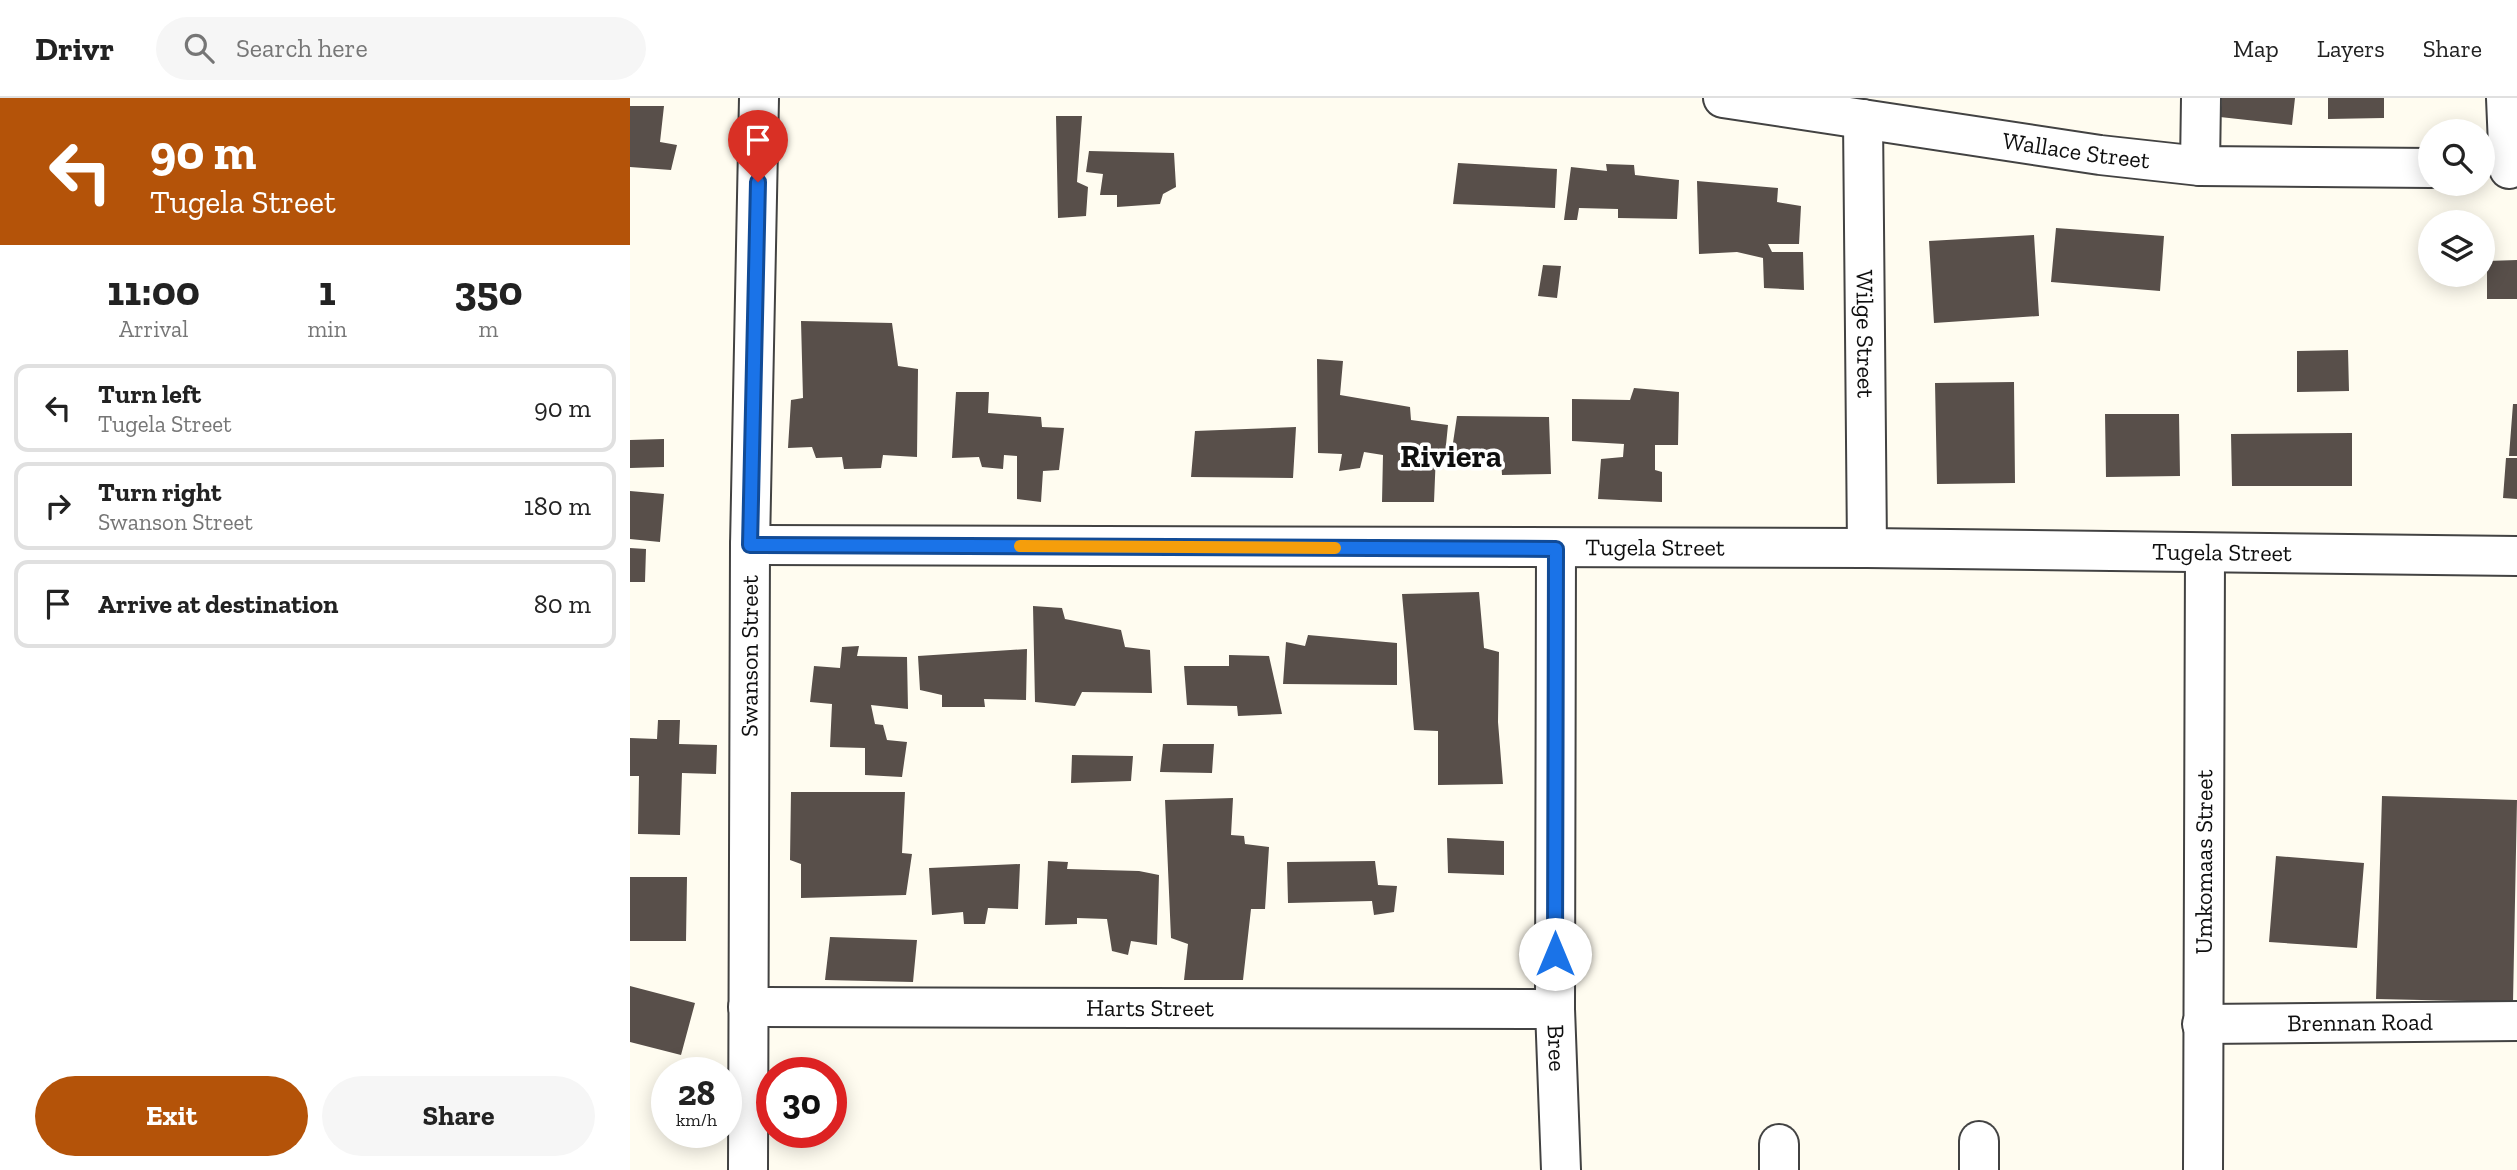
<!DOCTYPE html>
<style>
:root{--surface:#fff;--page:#f6f6f6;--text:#222;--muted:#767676;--line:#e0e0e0;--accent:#b45309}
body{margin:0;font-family:"Zilla Slab",serif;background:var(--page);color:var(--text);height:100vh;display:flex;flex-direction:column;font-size:26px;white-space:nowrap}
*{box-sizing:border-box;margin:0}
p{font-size:23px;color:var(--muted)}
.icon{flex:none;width:38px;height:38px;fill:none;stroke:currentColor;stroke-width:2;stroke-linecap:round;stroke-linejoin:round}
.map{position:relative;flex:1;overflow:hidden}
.side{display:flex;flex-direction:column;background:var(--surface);width:630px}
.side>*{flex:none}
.guide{background:#b45309;color:#fff;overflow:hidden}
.tools{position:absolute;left:1788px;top:21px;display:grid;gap:14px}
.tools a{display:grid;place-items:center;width:77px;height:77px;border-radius:50%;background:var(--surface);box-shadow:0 4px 18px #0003;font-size:35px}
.speed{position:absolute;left:21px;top:959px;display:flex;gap:14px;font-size:35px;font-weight:700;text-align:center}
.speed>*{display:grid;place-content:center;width:91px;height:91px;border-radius:50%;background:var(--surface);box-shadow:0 4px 18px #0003;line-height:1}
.speed small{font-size:18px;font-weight:400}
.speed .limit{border:10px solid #d22;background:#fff;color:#111}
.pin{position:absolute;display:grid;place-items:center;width:60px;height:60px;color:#fff;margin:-72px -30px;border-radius:50% 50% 50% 0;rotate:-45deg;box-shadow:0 0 7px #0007}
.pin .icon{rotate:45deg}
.me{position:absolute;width:77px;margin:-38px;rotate:0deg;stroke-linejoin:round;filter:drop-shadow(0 0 5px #0008)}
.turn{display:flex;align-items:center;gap:24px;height:147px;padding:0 35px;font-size:32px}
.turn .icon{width:91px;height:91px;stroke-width:2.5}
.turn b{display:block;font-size:49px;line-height:60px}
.eta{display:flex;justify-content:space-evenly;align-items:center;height:119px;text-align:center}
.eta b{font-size:42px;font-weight:700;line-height:49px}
.button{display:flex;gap:14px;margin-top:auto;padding:14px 35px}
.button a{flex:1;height:80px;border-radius:42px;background:var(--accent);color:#fff;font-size:28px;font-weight:700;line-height:80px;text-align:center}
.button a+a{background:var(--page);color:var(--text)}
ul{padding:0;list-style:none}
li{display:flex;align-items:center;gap:21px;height:88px;margin:0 14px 10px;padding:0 21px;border:4px solid var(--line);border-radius:14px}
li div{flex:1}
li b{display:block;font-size:26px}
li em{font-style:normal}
header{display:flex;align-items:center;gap:42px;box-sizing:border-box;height:98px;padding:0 35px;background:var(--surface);border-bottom:2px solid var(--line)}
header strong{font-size:33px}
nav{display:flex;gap:38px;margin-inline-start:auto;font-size:24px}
.search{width:490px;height:63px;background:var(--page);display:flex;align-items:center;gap:18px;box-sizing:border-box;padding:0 24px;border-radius:38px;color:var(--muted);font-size:26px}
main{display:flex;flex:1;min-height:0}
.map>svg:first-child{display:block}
.building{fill:#584f4a}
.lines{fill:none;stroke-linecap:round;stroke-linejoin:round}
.minor-casing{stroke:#424242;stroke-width:42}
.minor{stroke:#fff;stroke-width:38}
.route-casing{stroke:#114b97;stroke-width:18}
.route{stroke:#1a73e8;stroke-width:12}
.slow{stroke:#f59e0b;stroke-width:12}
.labels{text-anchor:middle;stroke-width:7;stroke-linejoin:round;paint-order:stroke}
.street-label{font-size:24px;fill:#0f0f0f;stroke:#fff}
.district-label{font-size:32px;font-weight:bold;fill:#0f0f0f;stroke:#fff}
</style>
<header>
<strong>Drivr</strong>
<div class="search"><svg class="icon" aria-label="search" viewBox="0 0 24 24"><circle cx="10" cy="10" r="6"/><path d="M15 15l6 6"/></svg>Search here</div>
<nav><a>Map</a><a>Layers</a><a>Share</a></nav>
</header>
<main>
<section class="side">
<div class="guide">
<div class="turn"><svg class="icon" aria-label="left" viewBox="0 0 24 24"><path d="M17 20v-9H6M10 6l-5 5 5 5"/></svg><div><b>90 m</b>Tugela Street</div></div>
</div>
<div class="eta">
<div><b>11:00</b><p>Arrival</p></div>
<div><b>1</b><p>min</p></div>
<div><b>350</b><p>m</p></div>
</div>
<ul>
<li><svg class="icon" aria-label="left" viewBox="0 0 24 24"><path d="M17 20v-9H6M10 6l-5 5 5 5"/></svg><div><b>Turn left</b><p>Tugela Street</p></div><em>90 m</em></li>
<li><svg class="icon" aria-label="right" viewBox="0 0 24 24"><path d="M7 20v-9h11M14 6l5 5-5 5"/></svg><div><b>Turn right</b><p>Swanson Street</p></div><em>180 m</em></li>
<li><svg class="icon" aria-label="arrive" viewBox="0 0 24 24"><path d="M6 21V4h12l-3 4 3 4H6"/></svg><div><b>Arrive at destination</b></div><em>80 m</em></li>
</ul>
<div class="button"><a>Exit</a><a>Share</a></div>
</section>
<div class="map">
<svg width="1887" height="1072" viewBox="0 0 1887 1072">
<rect width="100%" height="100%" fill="#fffcf0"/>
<!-- building -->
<path class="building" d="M1592 0H1665L1662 27 1590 19Z
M1698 0H1754V20L1698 21Z
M0 8H34L30 44 47 47 41 72 0 69Z
M426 18H452L447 84 458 89 456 118 428 120Z
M459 53 544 55 546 89 533 96 530 106 487 109V97H470L473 76 456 74Z
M828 65 927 71 925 110 823 106Z
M976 66 1004 67 1005 77 1049 82 1047 121 988 120V111L949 110 947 122H934L941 69 977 73Z
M1067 83 1148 90 1147 104 1171 108 1169 146H1138L1142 154H1173L1174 192 1134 190 1133 160 1107 154 1069 156Z
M1426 130 1534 138 1530 193 1421 184Z
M1404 137 1409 218 1304 225 1299 143Z
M1887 162V201H1857V163Z
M913 167 931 168 927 200 908 198Z
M171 223 262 225 268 268 288 271 287 359 253 357 251 370 214 371 212 359 186 360 182 349 158 350 161 302 173 300Z
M1718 252 1719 293 1667 294V253Z
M687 261 713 263 710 297 780 309 781 322 818 327 815 357 806 355 804 404H752L753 357 734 354 730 370 709 373 712 356 688 355Z
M1384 284 1385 385 1307 386 1305 285Z
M1004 290 1049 294 1048 347H1025V372L1032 374V404L968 401 971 361 993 359 994 346 942 343V301L1000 302Z
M326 294H359L358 315 411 319 412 329 434 330 429 372 413 373 411 404 387 401V358L374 357 373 371 352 369 349 359 322 360Z
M1883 306H1887V358H1879Z
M1475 316H1549L1550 378 1476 379Z
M827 318 919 319 921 376 872 377 871 360 821 358Z
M666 329 663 380 561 379 565 333Z
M1722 335V388H1602L1601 336Z
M34 341V369L0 370V342Z
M1876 360H1887V401L1873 400Z
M0 393 34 396 30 444 0 441Z
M0 450 16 451 15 484H0Z
M849 494 854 550 869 554 868 624 873 686 808 687V633L784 632 772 496Z
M403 508 432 510 435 521 491 532 495 549 520 552 522 595 452 594 445 608 405 604Z
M678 537 767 545V587L653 586 656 544 675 548Z
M229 548 227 558 277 559 278 611 241 607 245 626 253 627 257 642 277 644 272 679 235 677V650L200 649 202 606 180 604 184 568 210 570 212 549Z
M397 551 396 602 354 601 355 609H312V597L290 592 288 558Z
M599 557 639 558 652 616 608 618 607 608 557 607 554 568H599Z
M28 622H50L49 646 87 647 86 676 52 675 50 737 8 736 9 678H0V640L27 641Z
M533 646H584L582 675 530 674Z
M442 657 503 658 501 683 441 685Z
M161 694H275L272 755 282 756 276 797 171 800V766L160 762Z
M1752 698 1887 702 1883 904 1746 901Z
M603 700 601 737 614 738 615 746 639 749 635 811H621L613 882H554L558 846 541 840 535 702Z
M817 740 874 743V777L818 775Z
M1646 758 1734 765 1727 850 1639 844Z
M418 763 438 764 437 771 509 773 529 777 527 847 501 843 498 857 482 853 477 821 447 820V826L415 827Z
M745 763 748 787 767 788 764 814 744 817 742 803 658 805 657 764Z
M390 766 388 811 358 810 355 826H334L333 814 302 817 299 770Z
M0 779H57L56 843H0Z
M200 839 287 842 283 884 195 882Z
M0 888 65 905 51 957 0 944Z"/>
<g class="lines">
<defs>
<g id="minor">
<path id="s1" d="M1093 0 1470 57 1570 68 1801 70"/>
<path d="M1876 0 1879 71"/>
<path id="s2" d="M1233 21 1237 450"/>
<path d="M1570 68 1571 0"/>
<path id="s3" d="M120 447 1237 450 1887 458"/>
<path id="s4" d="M926 451 925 911 931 1072"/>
<path id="s5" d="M118 909 925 911"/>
<path id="s6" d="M1572 926 1887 923"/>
<path d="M1349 1043V1072"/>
<path d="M1149 1046V1072"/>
<path id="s7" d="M118 1072 120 447 129 0"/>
<path id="s8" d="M1573 1072 1575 456"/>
</g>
</defs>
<!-- minor casing -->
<use href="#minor" class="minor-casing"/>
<!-- minor -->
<use href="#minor" class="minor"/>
</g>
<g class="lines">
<defs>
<path id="route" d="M128 84 120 447 926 451 925 856"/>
</defs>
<!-- route casing -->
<use href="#route" class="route-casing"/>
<!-- route -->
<use href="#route" class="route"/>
<!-- slow -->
<path class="slow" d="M390 448 705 450"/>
</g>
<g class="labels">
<!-- street labels -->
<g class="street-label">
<text dy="8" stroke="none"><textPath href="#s1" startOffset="357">Wallace Street</textPath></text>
<text dy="8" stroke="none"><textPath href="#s2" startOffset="215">Wilge Street</textPath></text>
<text dy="8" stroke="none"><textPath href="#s3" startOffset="905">Tugela Street</textPath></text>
<text dy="8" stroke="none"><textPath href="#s3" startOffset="1472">Tugela Street</textPath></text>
<text dy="8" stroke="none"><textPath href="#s7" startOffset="514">Swanson Street</textPath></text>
<text dy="8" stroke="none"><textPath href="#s8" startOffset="308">Umkomaas Street</textPath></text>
<text dy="8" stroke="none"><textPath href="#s5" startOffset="402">Harts Street</textPath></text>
<text dy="8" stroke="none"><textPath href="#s6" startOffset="158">Brennan Road</textPath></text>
<text dy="8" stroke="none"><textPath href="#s4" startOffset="499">Bree</textPath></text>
</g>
<!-- district labels -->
<g class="district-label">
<text x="821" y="369">Riviera</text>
</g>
</g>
</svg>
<div class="tools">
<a><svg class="icon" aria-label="search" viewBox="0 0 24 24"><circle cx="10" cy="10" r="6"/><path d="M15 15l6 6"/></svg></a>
<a><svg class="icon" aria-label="layers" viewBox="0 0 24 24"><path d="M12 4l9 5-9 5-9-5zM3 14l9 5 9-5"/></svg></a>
</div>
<div class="speed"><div>28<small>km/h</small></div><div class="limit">30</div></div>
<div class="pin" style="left:128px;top:84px;background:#d93025"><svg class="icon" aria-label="arrive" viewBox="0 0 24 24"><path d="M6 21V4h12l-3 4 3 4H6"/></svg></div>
<svg class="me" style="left:925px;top:856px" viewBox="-20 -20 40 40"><circle r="19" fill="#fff"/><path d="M0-13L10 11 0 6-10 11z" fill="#1a73e8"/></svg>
</div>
</main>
